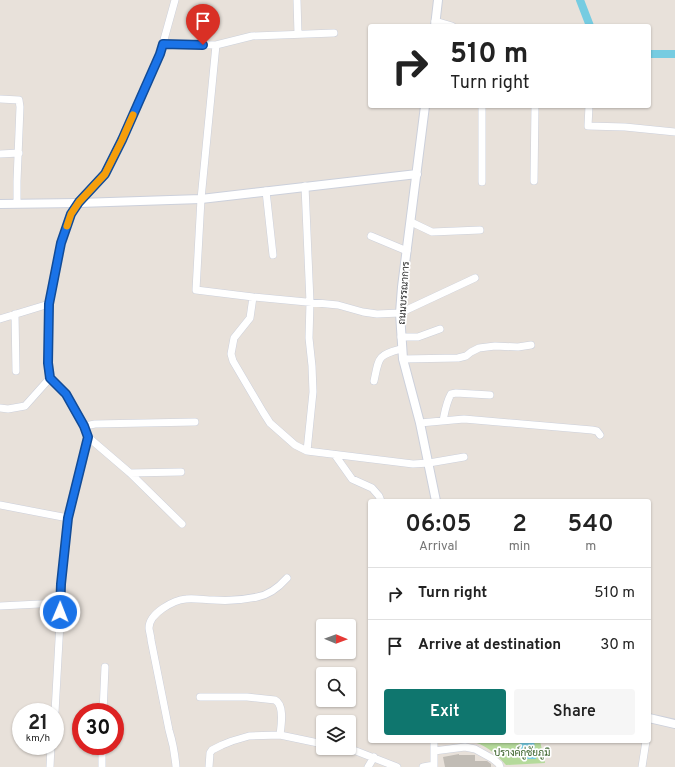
<!DOCTYPE html>
<meta charset="utf-8">
<style>
:root{--surface:#fff;--page:#f6f6f6;--text:#222;--muted:#767676;--line:#e0e0e0;--accent:#0f766e}
body{margin:0;font-family:Overpass,Sarabun,sans-serif;background:var(--page);color:var(--text);height:100vh;display:flex;flex-direction:column;font-size:15px;white-space:nowrap}
*{box-sizing:border-box;margin:0}
p{font-size:13px;color:var(--muted)}
.icon{flex:none;width:22px;height:22px;fill:none;stroke:currentColor;stroke-width:2;stroke-linecap:round;stroke-linejoin:round}
.map{position:relative;flex:1;overflow:hidden}
.panel{position:absolute;left:368px;top:499px;width:283px;height:244px;display:flex;flex-direction:column;background:var(--surface);border-radius:4px;box-shadow:0 1px 3px #0004}
.panel>*{flex:none}
.hud{position:absolute;left:368px;top:24px;width:283px;height:84px;border-radius:4px;box-shadow:0 1px 3px #0004;background:#fff;color:var(--text);overflow:hidden}
.needle{width:26px;rotate:91deg}
.tools{position:absolute;left:316px;top:619px;display:grid;gap:8px}
.tools a{display:grid;place-items:center;width:40px;height:40px;border-radius:4px;background:var(--surface);box-shadow:0 1px 3px #0004;font-size:20px}
.speed{position:absolute;left:12px;top:703px;display:flex;gap:8px;font-size:20px;font-weight:700;text-align:center}
.speed>*{display:grid;place-content:center;width:52px;height:52px;border-radius:50%;background:var(--surface);box-shadow:0 1px 3px #0004;line-height:1}
.speed small{font-size:10px;font-weight:400}
.speed .limit{border:6px solid #d22;background:#fff;color:#111}
.pin{position:absolute;display:grid;place-items:center;width:34px;height:34px;color:#fff;margin:-41px -17px;border-radius:50% 50% 50% 0;rotate:-45deg;box-shadow:0 0 4px #0007}
.pin .icon{rotate:45deg}
.me{position:absolute;width:44px;margin:-22px;rotate:1deg;stroke-linejoin:round;filter:drop-shadow(0 0 3px #0008)}
.turn{display:flex;align-items:center;gap:14px;height:84px;padding:0 16px;font-size:18px}
.turn .icon{width:52px;height:52px;stroke-width:2.5}
.turn b{display:block;font-size:28px;line-height:34px}
.eta{display:flex;justify-content:space-evenly;align-items:center;height:68px;text-align:center}
.eta b{font-size:24px;font-weight:600;line-height:28px}
.cta{display:flex;gap:8px;margin-top:auto;padding:8px 16px}
.cta a{flex:1;height:46px;border-radius:4px;background:var(--accent);color:#fff;font-size:16px;font-weight:600;line-height:46px;text-align:center}
.cta a+a{background:var(--page);color:var(--text)}
ul{padding:0;list-style:none}
li{display:flex;align-items:center;gap:12px;height:52px;padding:0 16px;border-top:1px solid var(--line)}
li div{flex:1}
li b{display:block;font-size:15px}
li em{font-style:normal}
.map>svg:first-child{display:block}
.green{fill:#b5da9b}
.water{fill:#76cce1}
.lines{fill:none;stroke-linecap:round;stroke-linejoin:round}
.canal{stroke:#76cce1;stroke-width:8}
.building{fill:#c1bcb5}
.minor-casing{stroke:#ccd0db;stroke-width:8}
.tertiary-casing{stroke:#ccd0db;stroke-width:10}
.minor{stroke:#fff;stroke-width:7}
.tertiary{stroke:#fff;stroke-width:8}
.route-casing{stroke:#114b97;stroke-width:10}
.route{stroke:#1a73e8;stroke-width:7}
.slow{stroke:#f59e0b;stroke-width:7}
.labels{text-anchor:middle;stroke-width:3.5;stroke-linejoin:round;paint-order:stroke}
.street-label{font-size:10px;fill:#272727;stroke:#fff}
.park-label{font-size:10px;fill:#315b20;stroke:#fff}
</style>
<div class="map">
<svg width="675" height="767" viewBox="0 0 675 767">
<rect width="100%" height="100%" fill="#e8e1da"/>
<!-- green -->
<path class="green" d="M470 741H540L545 763 506 765C496 754 485 744 470 741Z"/>
<!-- water -->
<path class="water" d="M520 741H534L536 759H521Z"/>
<g class="lines">
<!-- canal -->
<path class="canal" d="M580 0 590 26
M649 54H675"/>
</g>
<!-- building -->
<path class="building" d="M459 754V755H475V761H487L491 764V767H445L443 757Z"/>
<g class="lines">
<defs>
<path id="minor" d="M297 0 298 34
M435 21 452 26
M163 44 216 45 252 36 334 33
M216 45 201 199 196 290 253 297
M0 99 19 100 20 107 17 181V203
M589 106 588 126 625 127 675 132
M0 154 19 153
M534 181 535 106
M482 182V106
M305 186 310 302 309 338 312 366 313 392 307 451
M266 191 273 255
M411 222 432 232 480 230
M371 236 407 251
M49 304 61 243 71 214 79 203 105 174 122 140 160 54 175 0
M15 314 16 371
M0 319 49 304 48 363 50 378 66 394 85 426 88 437 130 473 182 524
M401 337H418L440 329
M403 359 458 358 466 356 471 352 479 348 495 346 518 347 531 345
M374 381C379 358 377 355 401 349
M0 408 8 409 25 406 50 378
M443 421C445 411 446 403 451 394L456 393 490 395
M420 423 464 419 592 430 597 431 600 435
M85 426 95 424 195 422
M335 455 352 479 372 488 379 496 381 501
M464 457 429 463 413 464 307 451 295 445 270 423 263 412 233 361 231 354 234 338 250 318 253 297 338 305 363 312 377 314 400 313 475 278
M130 473 181 472
M0 505 68 518
M0 606 59 603
M200 697H247L275 700C285 705 281 726 280 735
M55 712 60 622V595L68 518 88 437
M103 712 105 667
M434 741V767
M342 748 356 751 397 767
M434 751 465 747 475 749 493 759 499 764 500 767
M50 767 51 746
M102 767V746
M176 767C175 753 173 743 169 730L151 640C151 636 149 631 149 628 149 613 174 600 186 599 195 598 205 600 214 600 228 601 243 600 257 597 269 595 279 587 287 578
M209 767 210 753 212 750 222 745 232 741 249 736 280 735 323 744
M368 767 374 757
M423 767 434 765
M642 767 646 741"/>
<path id="tertiary" d="M435 26 438 0
M425 106 402 287 400 313 403 359 420 423 436 501
M0 204 79 203 201 199 417 174
M649 718 675 724"/>
</defs>
<!-- minor casing -->
<use href="#minor" class="minor-casing"/>
<!-- tertiary casing -->
<use href="#tertiary" class="tertiary-casing"/>
<!-- minor -->
<use href="#minor" class="minor"/>
<!-- tertiary -->
<use href="#tertiary" class="tertiary"/>
</g>
<g class="lines">
<defs>
<path id="route" d="M60 612 61 584 68 518 88 437 84 426 66 394 50 378 48 363 49 304 61 243 71 214 79 202 105 174 122 140 160 54 163 44 203 45"/>
</defs>
<!-- route casing -->
<use href="#route" class="route-casing"/>
<!-- route -->
<use href="#route" class="route"/>
<!-- slow -->
<path class="slow" d="M67 226 71 214 79 202 105 174 122 140 133 115"/>
</g>
<g class="labels">
<!-- street labels -->
<g class="street-label">
<text transform="translate(403 293) rotate(-86)" y="4">ถนนบรรณาการ</text>
</g>
<!-- park labels -->
<g class="park-label">
<text x="522" y="756">ปรางค์กู่ชัยภูมิ</text>
</g>
</g>
</svg>
<div class="tools">
<a><svg class="needle" viewBox="-14 -14 28 28"><path d="M0-13l5 13h-10z" fill="#e53935"/><path d="M0 13l5-13h-10z" fill="#767676"/></svg></a>
<a><svg class="icon" aria-label="search" viewBox="0 0 24 24"><circle cx="10" cy="10" r="6"/><path d="M15 15l6 6"/></svg></a>
<a><svg class="icon" aria-label="layers" viewBox="0 0 24 24"><path d="M12 4l9 5-9 5-9-5zM3 14l9 5 9-5"/></svg></a>
</div>
<div class="speed"><div>21<small>km/h</small></div><div class="limit">30</div></div>
<div class="pin" style="left:203px;top:45px;background:#d93025"><svg class="icon" aria-label="arrive" viewBox="0 0 24 24"><path d="M6 21V4h12l-3 4 3 4H6"/></svg></div>
<svg class="me" style="left:60px;top:612px" viewBox="-20 -20 40 40"><circle r="17" fill="#1a73e8" stroke="#fff" stroke-width="3"/><path d="M0-11L8 9 0 5-8 9z" fill="#fff"/></svg>
<div class="hud">
<div class="turn"><svg class="icon" aria-label="right" viewBox="0 0 24 24"><path d="M7 20v-9h11M14 6l5 5-5 5"/></svg><div><b>510 m</b>Turn right</div></div>
</div>
<section class="panel">
<div class="eta">
<div><b>06:05</b><p>Arrival</p></div>
<div><b>2</b><p>min</p></div>
<div><b>540</b><p>m</p></div>
</div>
<ul>
<li><svg class="icon" aria-label="right" viewBox="0 0 24 24"><path d="M7 20v-9h11M14 6l5 5-5 5"/></svg><div><b>Turn right</b></div><em>510 m</em></li>
<li><svg class="icon" aria-label="arrive" viewBox="0 0 24 24"><path d="M6 21V4h12l-3 4 3 4H6"/></svg><div><b>Arrive at destination</b></div><em>30 m</em></li>
</ul>
<div class="cta"><a>Exit</a><a>Share</a></div>
</section>
</div>
